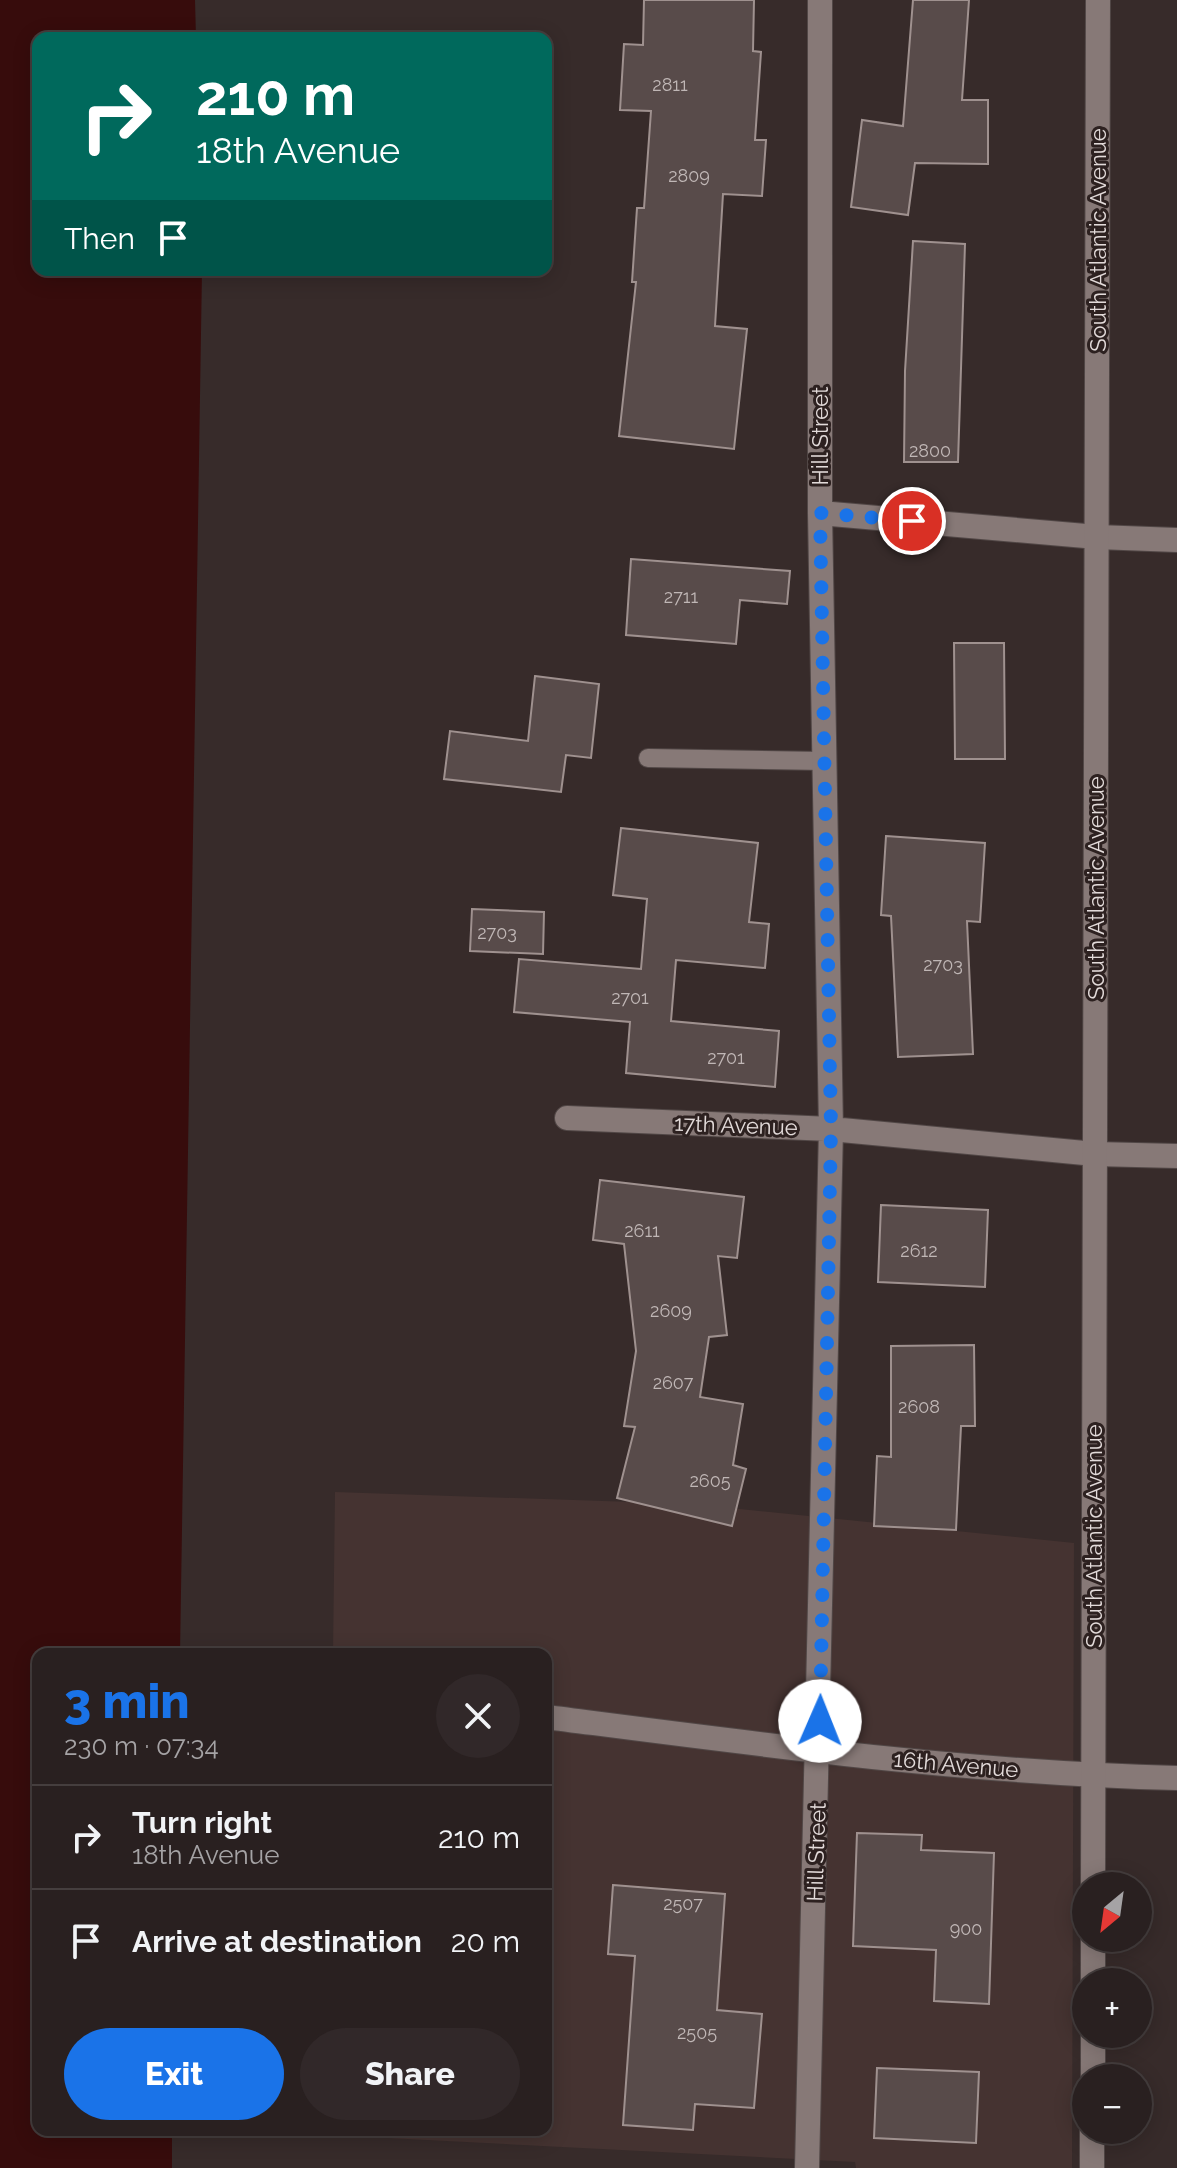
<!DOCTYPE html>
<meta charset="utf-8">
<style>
:root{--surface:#292020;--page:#312829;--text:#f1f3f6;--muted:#a5a3a5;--line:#453e3e;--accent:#1a73e8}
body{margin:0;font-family:Raleway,sans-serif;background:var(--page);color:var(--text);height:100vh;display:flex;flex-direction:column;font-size:30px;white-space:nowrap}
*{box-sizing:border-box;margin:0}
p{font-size:26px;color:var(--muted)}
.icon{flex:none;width:44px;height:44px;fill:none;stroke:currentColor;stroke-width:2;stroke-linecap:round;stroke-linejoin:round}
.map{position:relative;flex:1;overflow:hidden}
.details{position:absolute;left:32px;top:1648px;width:520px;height:488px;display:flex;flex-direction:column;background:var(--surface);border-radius:16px;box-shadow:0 4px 20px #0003,0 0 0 2px var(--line)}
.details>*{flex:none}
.top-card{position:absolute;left:32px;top:32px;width:520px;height:244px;border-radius:16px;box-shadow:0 4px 20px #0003,0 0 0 2px var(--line);background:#00695c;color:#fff;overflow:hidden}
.needle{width:52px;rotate:209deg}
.fabs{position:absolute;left:1072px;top:1872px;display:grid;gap:16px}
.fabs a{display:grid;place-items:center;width:80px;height:80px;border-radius:50%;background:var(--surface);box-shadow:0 4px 20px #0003,0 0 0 2px var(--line);font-size:40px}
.pin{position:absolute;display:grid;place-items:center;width:68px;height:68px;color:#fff;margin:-34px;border:4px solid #fff;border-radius:50%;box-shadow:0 2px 8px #0007}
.me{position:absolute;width:88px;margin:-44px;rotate:1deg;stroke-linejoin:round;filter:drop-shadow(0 0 6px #0008)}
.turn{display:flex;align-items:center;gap:28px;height:168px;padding:0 32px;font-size:36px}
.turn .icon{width:104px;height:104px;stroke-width:2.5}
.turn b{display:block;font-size:56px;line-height:68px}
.then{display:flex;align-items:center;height:76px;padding:0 32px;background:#0003;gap:16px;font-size:30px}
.round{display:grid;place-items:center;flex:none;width:84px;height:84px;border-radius:42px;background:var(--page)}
.summary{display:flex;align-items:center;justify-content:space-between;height:136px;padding:0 32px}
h1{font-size:48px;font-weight:800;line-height:60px;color:var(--accent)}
.action{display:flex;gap:16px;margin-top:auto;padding:16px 32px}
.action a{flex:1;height:92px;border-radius:48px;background:var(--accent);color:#fff;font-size:32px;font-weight:800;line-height:92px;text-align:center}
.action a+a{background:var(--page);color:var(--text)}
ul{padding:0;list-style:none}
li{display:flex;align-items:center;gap:24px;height:104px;padding:0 32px;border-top:2px solid var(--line)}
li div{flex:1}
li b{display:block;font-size:30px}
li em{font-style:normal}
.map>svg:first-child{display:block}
.built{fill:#453331}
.water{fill:#370c0c}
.building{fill:#584b4a;stroke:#9f918f;stroke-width:2}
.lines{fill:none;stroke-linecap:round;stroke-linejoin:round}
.lane-casing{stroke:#514746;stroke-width:20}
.street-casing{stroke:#514746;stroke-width:26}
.secondary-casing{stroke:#514746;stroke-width:26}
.lane{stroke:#877977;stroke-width:18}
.street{stroke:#877977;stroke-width:24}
.secondary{stroke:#877977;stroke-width:24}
.route{stroke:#1a73e8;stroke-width:14;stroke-dasharray:0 25.2}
.labels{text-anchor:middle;stroke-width:6;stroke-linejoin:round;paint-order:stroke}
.number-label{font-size:18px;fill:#c0b7b6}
.street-label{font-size:22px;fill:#e3dbda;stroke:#2d2120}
</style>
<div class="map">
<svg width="1177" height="2168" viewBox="0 0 1177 2168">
<rect width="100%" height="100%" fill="#372b2a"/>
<!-- built -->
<path class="built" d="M335 1492 691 1504 1074 1543 1072 2168H856L855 2162 329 2135V2130H546V1654H333Z"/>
<!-- water -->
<path class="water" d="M0 0H195L196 38H38V270H202L180 1654H38V2130H172V2168H0Z"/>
<!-- building -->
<path class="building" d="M644 0H754L753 51 761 52 755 140H766L762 196 723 194 715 326 747 329 734 449 619 436 636 282H632L637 208H644L651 111 620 110 624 44 643 45Z
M913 0H969L962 100H988V164L915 163 908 215 851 207 862 120 903 126Z
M913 241 965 244 958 462H904L905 371Z
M631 559 790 571 787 604 740 600 736 644 626 635Z
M954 643H1004L1005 759H955Z
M535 676 599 684 591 758 566 755 561 792 444 779 450 731 528 741Z
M621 828 758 843 749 922 769 924 765 968 676 960 671 1021 779 1031 775 1087 626 1073 630 1022 514 1012 519 959 641 969 647 899 613 895Z
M886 836 985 843 980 922 967 921 973 1054 898 1057 891 916 881 915Z
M472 909 544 912 543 954 470 951Z
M600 1180 744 1197 737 1258 718 1256 727 1335 709 1337 700 1397 743 1404 733 1465 746 1469 732 1526 617 1498 635 1427 624 1426 636 1351 624 1244 593 1240Z
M881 1205 988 1210 985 1287 878 1282Z
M974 1345 975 1426H961L956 1530 874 1526 877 1456 891 1457V1346Z
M857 1833 922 1835 921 1850 994 1853 989 2004 934 2001 936 1950 853 1946Z
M613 1885 725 1894 717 2010 762 2014 754 2108 695 2104 693 2130 623 2125 635 1956 608 1954Z
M877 2068 979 2072 976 2143 874 2138Z"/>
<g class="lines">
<defs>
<path id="lane" d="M648 758 824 761"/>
<path id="street" d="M820 513 1097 537 1177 540
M567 1118 831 1129 1095 1154 1177 1156
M546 1717C756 1744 966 1773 1177 1778
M807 2168 831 1129 820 513V0"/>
<path id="secondary" d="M1093 1886 1098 0
M1093 1982V1938
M1093 2078V2034
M1092 2168V2130"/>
</defs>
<!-- lane casing -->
<use href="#lane" class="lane-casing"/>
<!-- street casing -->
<use href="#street" class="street-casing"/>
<!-- secondary casing -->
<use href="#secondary" class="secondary-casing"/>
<!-- lane -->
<use href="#lane" class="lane"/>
<!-- street -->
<use href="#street" class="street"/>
<!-- secondary -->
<use href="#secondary" class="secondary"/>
</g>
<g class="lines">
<!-- route -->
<path class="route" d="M820 1721 831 1129 820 513 912 521"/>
</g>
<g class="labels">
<!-- number labels -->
<g class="number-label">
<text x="670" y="91">2811</text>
<text x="689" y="182">2809</text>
<text x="930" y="457">2800</text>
<text x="681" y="603">2711</text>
<text x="497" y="939">2703</text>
<text x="943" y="971">2703</text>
<text x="630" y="1004">2701</text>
<text x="726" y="1064">2701</text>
<text x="642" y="1237">2611</text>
<text x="919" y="1257">2612</text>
<text x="671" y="1317">2609</text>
<text x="673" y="1389">2607</text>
<text x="919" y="1413">2608</text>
<text x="710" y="1487">2605</text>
<text x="683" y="1910">2507</text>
<text x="966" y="1935">900</text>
<text x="697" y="2039">2505</text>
</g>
<!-- street labels -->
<g class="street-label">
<text transform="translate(1098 240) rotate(-90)" y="8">South Atlantic Avenue</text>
<text transform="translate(820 436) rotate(-90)" y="8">Hill Street</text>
<text transform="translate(1096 888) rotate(-90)" y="8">South Atlantic Avenue</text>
<text transform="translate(736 1125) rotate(2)" y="8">17th Avenue</text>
<text transform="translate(1094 1536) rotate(-90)" y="8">South Atlantic Avenue</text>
<text transform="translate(956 1764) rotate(5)" y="8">16th Avenue</text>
<text transform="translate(816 1852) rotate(-88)" y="8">Hill Street</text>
</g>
</g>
</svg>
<div class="fabs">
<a><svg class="needle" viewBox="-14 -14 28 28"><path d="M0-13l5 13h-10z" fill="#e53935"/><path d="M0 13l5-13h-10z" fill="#a5a3a5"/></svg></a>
<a>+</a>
<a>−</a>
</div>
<div class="pin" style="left:912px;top:521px;background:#d93025"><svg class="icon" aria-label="arrive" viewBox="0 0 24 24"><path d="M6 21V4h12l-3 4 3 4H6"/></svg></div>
<svg class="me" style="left:820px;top:1721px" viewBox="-20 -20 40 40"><circle r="19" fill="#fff"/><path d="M0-13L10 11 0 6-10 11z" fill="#1a73e8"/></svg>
<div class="top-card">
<div class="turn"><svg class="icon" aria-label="right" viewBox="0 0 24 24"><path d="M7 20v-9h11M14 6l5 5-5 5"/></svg><div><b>210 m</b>18th Avenue</div></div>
<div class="then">Then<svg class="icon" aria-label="arrive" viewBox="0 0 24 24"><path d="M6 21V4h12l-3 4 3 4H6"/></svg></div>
</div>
<section class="details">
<div class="summary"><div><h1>3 min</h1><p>230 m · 07:34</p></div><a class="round"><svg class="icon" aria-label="close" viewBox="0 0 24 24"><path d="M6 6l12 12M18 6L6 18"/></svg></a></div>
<ul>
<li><svg class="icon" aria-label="right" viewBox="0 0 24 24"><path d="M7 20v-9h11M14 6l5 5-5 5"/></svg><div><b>Turn right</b><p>18th Avenue</p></div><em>210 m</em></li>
<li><svg class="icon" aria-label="arrive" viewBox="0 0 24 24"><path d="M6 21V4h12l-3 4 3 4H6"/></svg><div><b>Arrive at destination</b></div><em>20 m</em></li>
</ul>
<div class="action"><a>Exit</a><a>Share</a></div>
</section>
</div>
